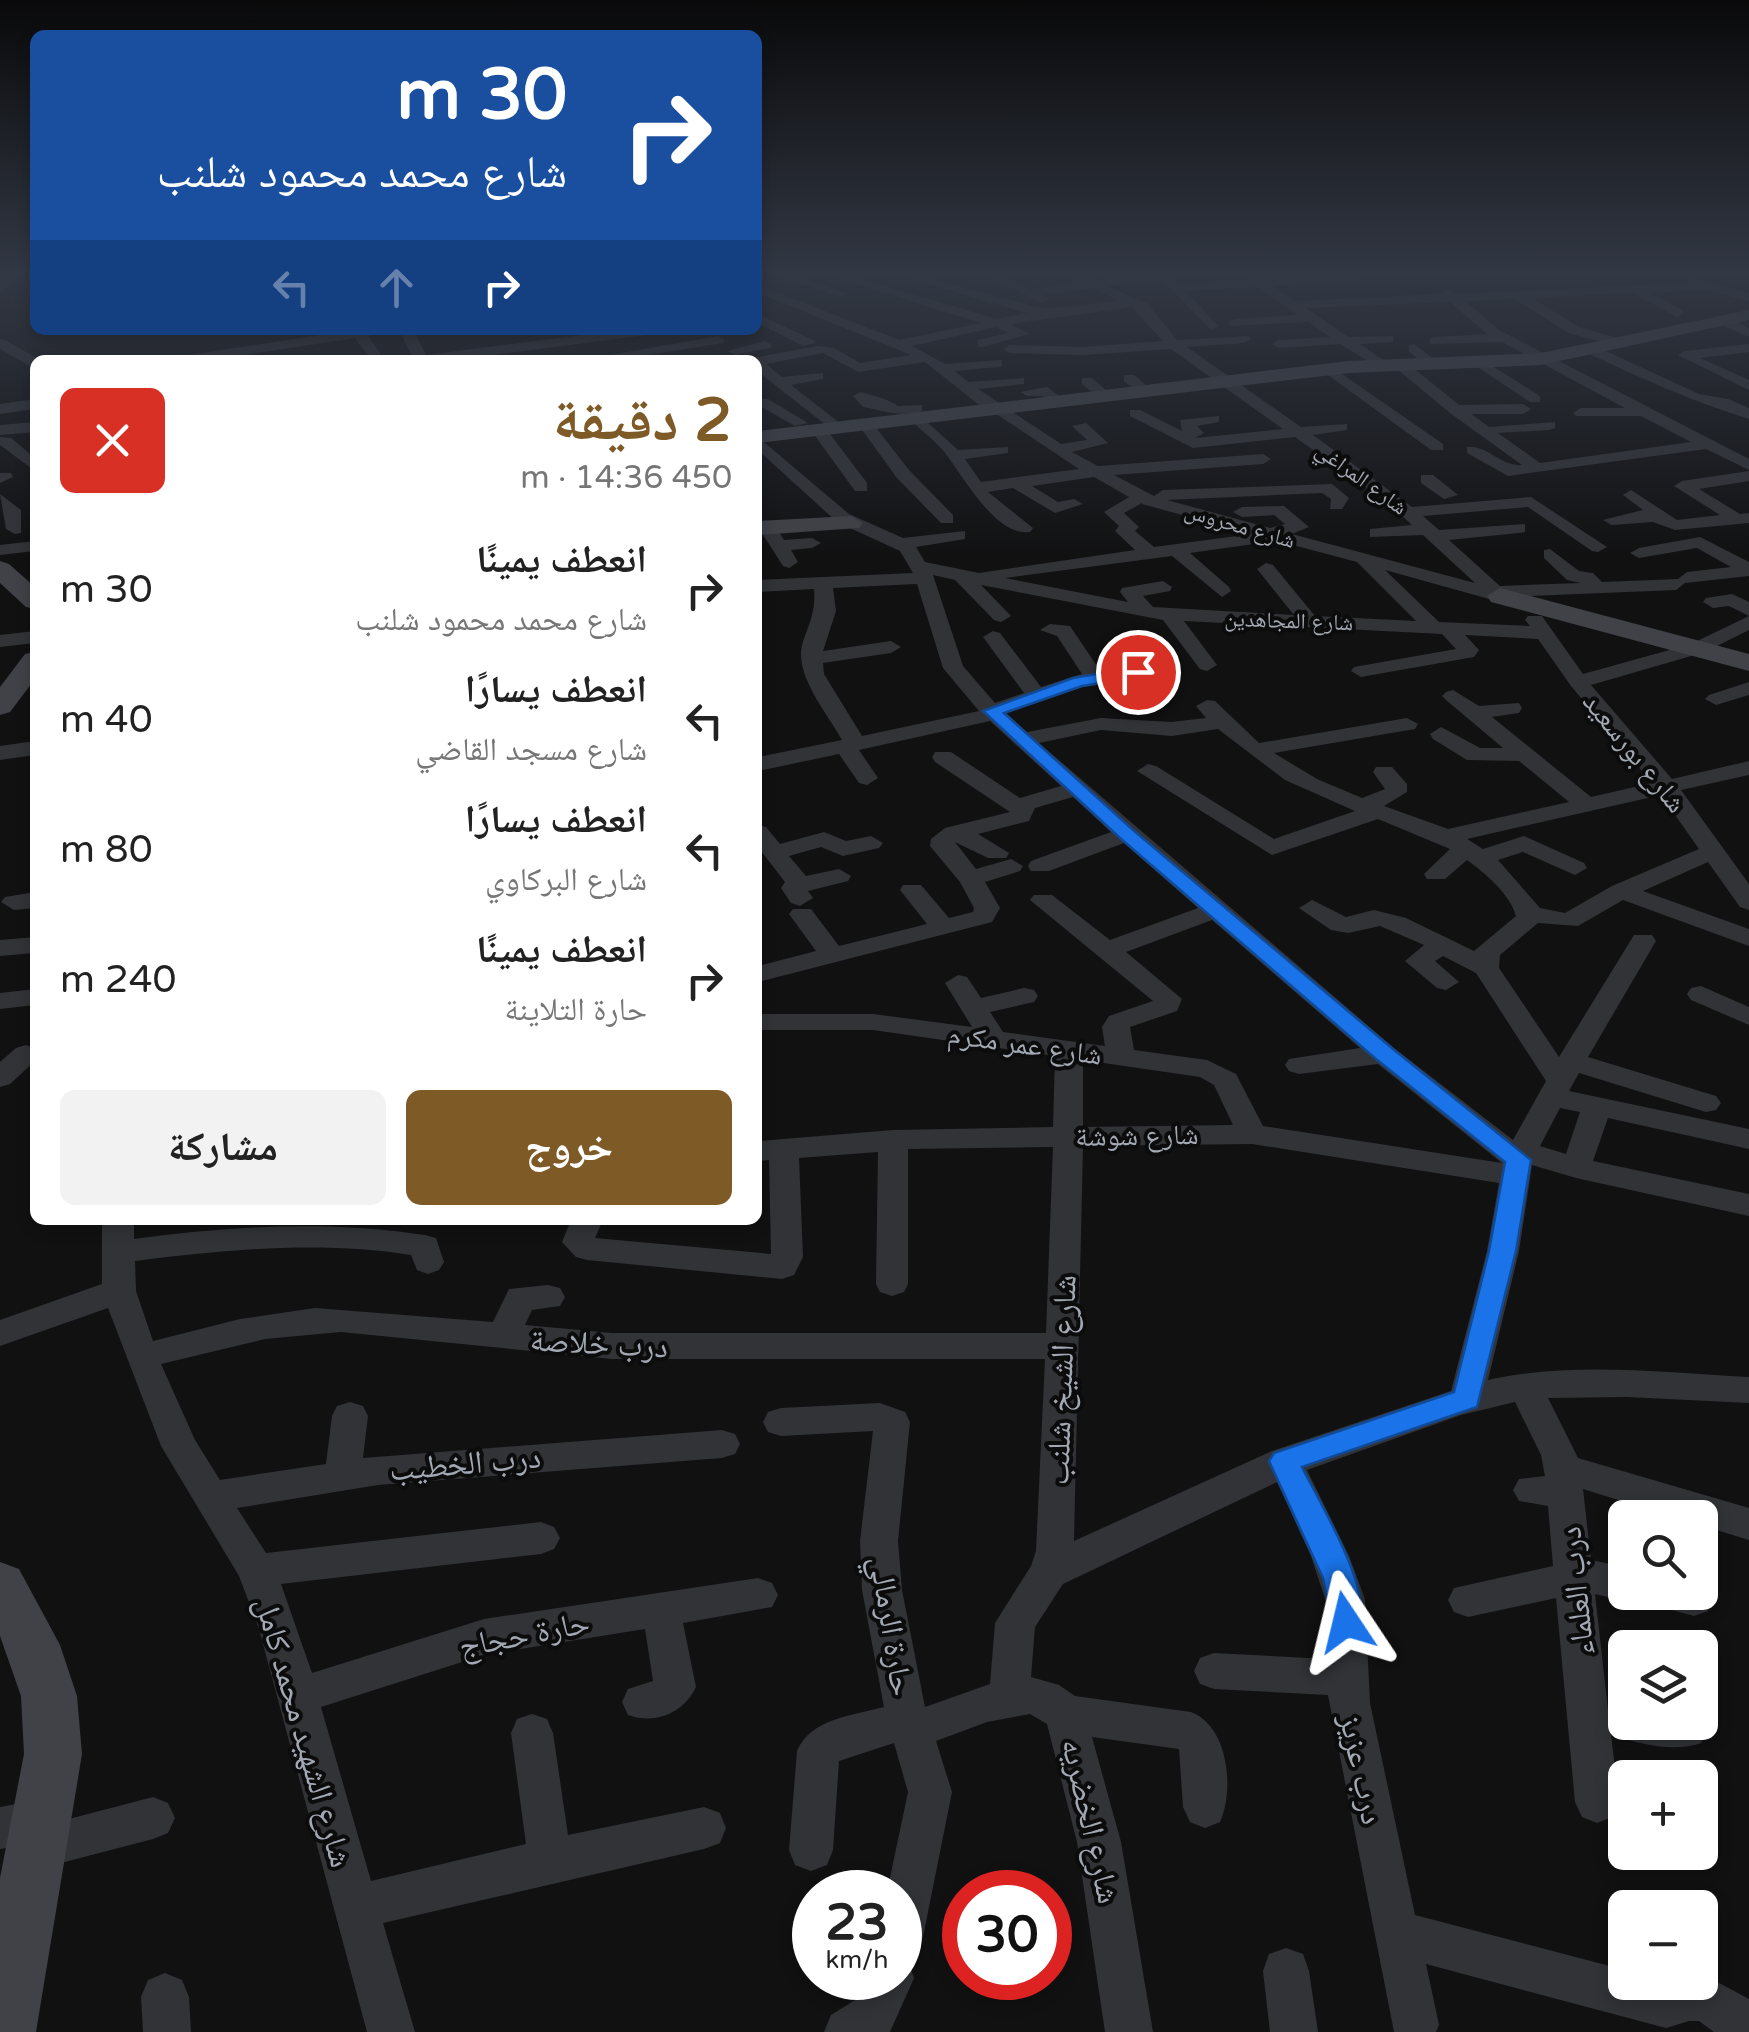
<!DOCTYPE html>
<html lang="ar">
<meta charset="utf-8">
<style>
:root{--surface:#fff;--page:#f2f2f2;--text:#222;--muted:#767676;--accent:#7e5a27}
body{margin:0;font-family:"Varela Round","Noto Naskh Arabic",sans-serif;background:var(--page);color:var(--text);direction:rtl;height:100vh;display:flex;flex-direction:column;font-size:38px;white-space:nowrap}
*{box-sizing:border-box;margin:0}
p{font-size:32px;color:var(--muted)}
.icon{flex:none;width:55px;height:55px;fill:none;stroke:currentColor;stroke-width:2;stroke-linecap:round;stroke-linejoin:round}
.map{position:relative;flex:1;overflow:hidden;direction:ltr}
.panel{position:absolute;left:30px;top:355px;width:732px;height:870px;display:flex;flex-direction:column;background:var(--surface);border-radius:15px;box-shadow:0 5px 15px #0003;direction:rtl}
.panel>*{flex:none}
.guide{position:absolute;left:30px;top:30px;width:732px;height:305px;border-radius:15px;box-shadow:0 5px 15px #0003;direction:rtl;background:#1a4fa0;color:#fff;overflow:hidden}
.tools{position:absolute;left:1608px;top:1500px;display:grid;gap:20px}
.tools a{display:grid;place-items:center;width:110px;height:110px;border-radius:15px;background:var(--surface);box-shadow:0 5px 15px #0003;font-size:50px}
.speed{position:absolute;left:792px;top:1870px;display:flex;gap:20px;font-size:50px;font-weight:700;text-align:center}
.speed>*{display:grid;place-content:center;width:130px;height:130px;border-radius:50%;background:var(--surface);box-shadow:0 5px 15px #0003;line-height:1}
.speed small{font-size:25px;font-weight:400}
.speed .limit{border:15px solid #d22;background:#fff;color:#111}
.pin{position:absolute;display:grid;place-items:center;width:85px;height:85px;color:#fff;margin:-42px;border:5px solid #fff;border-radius:50%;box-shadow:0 2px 10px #0007}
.me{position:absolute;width:110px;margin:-55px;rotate:350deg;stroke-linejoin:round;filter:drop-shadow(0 0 8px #0008)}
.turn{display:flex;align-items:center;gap:35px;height:210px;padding:0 30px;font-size:45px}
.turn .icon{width:130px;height:130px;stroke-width:2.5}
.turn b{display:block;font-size:70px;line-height:85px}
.lanes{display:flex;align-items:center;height:95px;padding:0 30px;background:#0003;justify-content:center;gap:50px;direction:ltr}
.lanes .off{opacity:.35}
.round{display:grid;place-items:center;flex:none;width:105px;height:105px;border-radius:15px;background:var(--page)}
.summary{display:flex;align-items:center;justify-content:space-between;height:170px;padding:0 30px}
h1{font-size:60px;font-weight:700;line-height:75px;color:var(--accent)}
.button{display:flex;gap:20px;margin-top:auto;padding:20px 30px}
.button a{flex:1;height:115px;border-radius:15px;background:var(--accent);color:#fff;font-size:40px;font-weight:700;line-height:115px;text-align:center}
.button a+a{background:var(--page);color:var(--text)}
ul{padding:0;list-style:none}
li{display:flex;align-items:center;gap:30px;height:130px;padding:0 30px}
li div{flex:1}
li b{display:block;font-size:38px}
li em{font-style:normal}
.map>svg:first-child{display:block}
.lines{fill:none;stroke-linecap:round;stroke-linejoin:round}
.street{fill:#323337;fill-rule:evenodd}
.secondary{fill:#404247;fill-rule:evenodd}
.route{fill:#1a73e8;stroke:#114b97;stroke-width:2.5}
.labels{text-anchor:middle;stroke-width:8;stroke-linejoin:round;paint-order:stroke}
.far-street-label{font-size:22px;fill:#a2a9b3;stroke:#0c0c0d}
.street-label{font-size:28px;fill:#a2a9b3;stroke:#0c0c0d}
.near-street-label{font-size:32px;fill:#a2a9b3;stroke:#0c0c0d}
</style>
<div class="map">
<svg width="1749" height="2032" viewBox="0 0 1749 2032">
<rect width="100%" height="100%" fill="#111112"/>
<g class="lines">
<!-- street -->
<path class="street" d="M11 272H25L0 294V283Z
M764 272H784L847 293 841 297Z
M817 272H838L997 319 1027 313 886 272H907L1044 309 1119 301 1092 288 1044 295 1049 299 1042 303 979 272H996L1031 289 1079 282 1062 272H1079L1095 280 1166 272 1161 278 1107 286 1148 304 1177 340 1249 336 1251 339 1244 343 1187 347 1301 427 1347 424V430L1313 435 1412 507 1531 497 1607 547 1598 552 1592 551 1528 507 1423 516 1439 530 1525 524V532L1519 533 1449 540 1500 586 1581 583 1567 580 1544 558V550L1550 549 1579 571 1593 573 1602 582 1678 579 1687 572 1731 567 1697 548 1639 558 1630 553 1639 548 1700 537 1749 562V576L1685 583 1676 590 1509 597 1500 602 1385 570 1439 622 1530 626 1525 620 1528 616H1542L1583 674 1691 644 1749 616V630L1705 652 1591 685 1672 779 1749 761V775L1681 790 1749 884V910L1740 907 1708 862 1643 891 1749 929V946L1623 900 1578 926 1538 923 1500 955 1499 968 1559 1057 1634 935H1652L1656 941 1588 1057 1716 1096 1721 1103 1716 1110 1706 1112 1579 1073 1569 1091 1749 1129V1149L1608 1118 1593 1161 1749 1194V1216L1576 1178 1532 1165 1519 1251 1488 1380C1573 1361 1663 1373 1749 1377V1403L1627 1397 1548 1398 1578 1458 1749 1508V1540L1700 1525V1518H1676L1583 1489 1591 1560 1625 1567V1592H1640L1625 1601 1595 1594 1609 1719 1614 1709 1625 1704V1722H1700V1715L1707 1729 1701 1743C1676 1752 1639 1745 1614 1735L1610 1726 1619 1802 1612 1817 1597 1823 1582 1817 1575 1802 1556 1598 1468 1617 1454 1612 1448 1600 1454 1588 1553 1566 1548 1506 1519 1501 1513 1490 1519 1479 1545 1476 1541 1455 1515 1402 1461 1415 1307 1470 1349 1556 1365 1599 1370 1703 1415 1915 1625 1970V1982H1700V1974L1706 1976 1749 1999V2032H1714L1699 2021H1689L1666 2028 1426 1964 1439 2025 1436 2032H1394L1328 1695 1214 1689 1200 1684 1194 1671 1200 1658 1214 1653 1327 1659 1325 1599 1311 1556 1277 1482 1063 1584 1035 1627 1031 1677 1059 1685 1075 1696 1191 1712C1228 1726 1235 1788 1220 1822L1205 1828 1190 1822 1183 1807 1179 1749 1092 1737 1121 1842 1153 2032H1105L1077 1842 1047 1724 1030 1714 987 1722 936 1741 952 1792 923 1937 916 1953 902 1959 908 1961 914 1978 890 2032H824L831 2015 855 2000 866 1978H900V1892H887L908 1792 894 1743 839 1761 833 1850 827 1865 811 1871 795 1865 789 1850 797 1751C811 1718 852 1716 884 1707L862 1590 860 1541 873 1431 781 1436 768 1432 763 1422 768 1412 781 1408 880 1403 905 1412 910 1422 898 1541 902 1590 925 1707 990 1684 995 1623 1031 1566 1036 1551 1045 1359H612L341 1332 265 1339 161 1364 195 1440 220 1480 326 1464 332 1416 337 1406 350 1402 363 1406 368 1416 363 1458 722 1430 735 1434 740 1444 735 1454 722 1458 378 1485 237 1508 266 1553 541 1522 554 1527 560 1538 554 1549 541 1554 281 1584 312 1673 484 1619 758 1578 772 1583 778 1595 772 1607 683 1623 696 1687C684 1713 655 1725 628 1715L622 1702 628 1689 653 1681 645 1629 484 1655 321 1707 371 1881 526 1844 511 1733 517 1719 532 1714 547 1719 553 1733 568 1835 704 1807 720 1813 726 1828 720 1843 704 1849 383 1923 415 2032H367L259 1629 239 1576 161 1446 108 1308 0 1346V1320L102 1284V1220H134V1239C231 1226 328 1220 425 1235L436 1238 444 1262 439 1270 428 1274 417 1270 411 1255C320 1240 225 1250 135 1261L136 1291 153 1341 240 1319 315 1308 493 1322 509 1289 548 1285 560 1288 565 1297 560 1306 532 1310 525 1325 612 1333H1046L1053 1147 908 1149V1284L904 1292 892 1296 880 1292 876 1284 878 1152 799 1158 803 1257 794 1275 782 1279 587 1260 576 1257 562 1242 571 1220H603L595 1238 771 1254 769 1160 758 1161V1141L893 1130 1053 1127 1055 1056 873 1030H758V1014H873L972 1027 945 983 958 975 967 977 981 998 1024 988 1034 990 1038 996 1034 1002 990 1012 1003 1032 1105 1046 1102 1027 1109 1016 1153 1001 1030 900 1034 895H1052L1110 940 1198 908 1124 843 1049 871H1031L1028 866 1031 861 1111 832 1073 797 1035 808 1029 821 978 834 1009 853 1006 858H988L955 842 976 869 1011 859 1023 866 1020 871 985 882 1000 908 992 922 758 982V966L816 951 789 914 793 909H811L839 946 927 924 900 890 903 885H921L949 918 973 912 974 908 960 882 930 846 931 839 945 828 1010 812 935 762 932 757 935 752H951L1020 798 1061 786 990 721 859 750 878 778 867 785 859 783 839 754 758 771V757L842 740C828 715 802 684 801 656 800 636 817 621 814 589L758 592V580L913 573 900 551 837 522 758 450V437L849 514 903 538 965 531V539L916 547 925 562 979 573 1135 550 1115 531 1119 526 1104 512 1129 497 1094 477 1032 486 1058 502 1074 499 1083 504 1055 513 1013 488 988 492 1033 528 1030 532C993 537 961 470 940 447 931 438 920 429 911 420L908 417 913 413C894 416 881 410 863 407L853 396 860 392C869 394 891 400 898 406L922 405V411L917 413 958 450 1008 447V453L965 459 981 482 1079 469 995 413 988 412 925 362 858 372 823 353 766 364 782 377 823 373V379L791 385 841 424V430L835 432 758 372V360L753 358 818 346 834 348 860 363 911 355 758 293V285L899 340 981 323ZM1132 307 1163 341 1084 347 1010 345 1003 349 1010 353 1084 355 1171 349 1283 429 1195 438 1204 433 1197 426 1219 422V416L1180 420 1182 431 1140 410H1130V416L1193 448 1295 437 1389 504 1412 525 1370 529V537L1423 535 1475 583 1292 534 1309 527 1284 506 1242 507 1233 512 1242 517 1274 515 1285 524 1270 528 1167 500 1322 493 1331 499 1330 509H1342L1349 498 1332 484 1163 490 1154 496 1114 475 1263 464 1271 459 1263 454 1098 466 1072 452 1108 443 1086 423 1072 426 1087 440 1061 444 978 389 1024 384V378L968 382 955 371 997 367 1002 366V360L945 364 912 346 996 327 1008 333 978 340V346L983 347 1029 334 1011 324ZM1142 503V504L1252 534 1154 547 1135 531 1139 527 1124 513ZM1270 539 1357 562 1416 621 1315 616 1273 565 1266 563 1257 569 1294 615 1153 607 1143 596 1170 591 1172 587 1163 581 1122 588 1120 592 1128 602 1005 578 1172 556 1222 597 1231 591 1229 587 1190 553 1261 543ZM933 575 955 580 994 620 1001 622 1011 616 981 585 1163 620 1200 669 1207 671 1217 665 1184 621 1442 634 1456 649 1354 667 1351 671 1361 677 1474 657 1479 650 1465 635 1538 639 1571 686 1652 783 1591 797 1492 717 1519 713 1522 708 1519 703 1479 706 1453 690 1446 692 1442 696 1446 700 1503 748H1480L1441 727 1430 734 1433 739 1467 760 1519 761 1569 802 1448 829 1384 806 1407 792V784L1392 767H1376L1373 772 1385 789 1362 798 1317 779 1274 753 1415 729 1418 724 1407 718 1259 743 1215 701 1207 700 1196 706 1206 718 1172 722 1101 718 1027 732 1006 713 1082 687 1165 676 1175 670 1165 664 1101 672 1070 626 1050 624 1040 630 1057 636 1082 674 1041 687 1000 633 993 631 983 637 1024 693 995 703 963 666ZM917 584 943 668 979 711 862 736 824 674 823 663 891 653 901 647 891 641 823 651 836 611 833 588ZM1218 729 1285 780 1355 811 1274 839 1156 766 1148 764 1137 771 1272 855 1378 819 1450 849 1424 874 1427 879H1445L1467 860C1485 873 1510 894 1516 916L1474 951 1406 918 1374 910 1346 917 1312 900 1299 908 1331 930 1348 933 1380 926 1424 945 1405 961 1437 988 1446 990 1459 982 1435 961 1443 956 1476 973 1546 1081 1513 1140 1394 1048 1039 743 1101 730 1172 736ZM1661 795 1699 849 1612 886 1565 913 1540 908 1498 860 1523 852 1575 875 1587 868 1584 863 1524 836 1483 849 1467 839ZM1212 920 1360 1048 1289 1059 1285 1065 1289 1071 1299 1074 1378 1064 1502 1163 1263 1126 1236 1074 1207 1060 1134 1050 1130 1027 1177 1011 1182 999 1126 952ZM1083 1060 1200 1077 1214 1085 1233 1125 1083 1127ZM1560 1108 1580 1112 1566 1154 1540 1146ZM1252 1144 1499 1183 1487 1251 1451 1391 1272 1451 1074 1541 1083 1146Z
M1238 272H1253L1263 279 1431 272 1273 286 1295 301 1442 294 1448 289 1456 294 1686 283 1692 278 1749 293V301L1707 290 1651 293 1682 310 1684 313 1677 317 1633 293 1532 298 1579 327 1624 340V346L1619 347 1569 333 1515 299 1465 301 1499 330 1749 459V470L1706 449 1508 476 1467 453V447C1488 445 1501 467 1522 465L1450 413 1396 368V362H1406L1459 405 1523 404 1531 409 1523 414H1471L1489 427 1555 422V428L1549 430 1498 433 1540 463 1691 442 1641 416H1576L1573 413 1581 408H1625L1502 342 1430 344V338L1435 337 1487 334 1450 302 1306 308 1348 337 1393 336V342L1360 344 1386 362V368L1381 369 1340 344 1279 348 1272 344 1279 340 1330 337 1309 322 1229 326 1227 323 1234 319 1298 315 1258 287 1186 291 1218 326 1211 330 1162 280 1168 276 1179 284 1247 280Z
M758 314 813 340 815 343 803 346 758 323Z
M1715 316H1725L1749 328V337L1715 322Z
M353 330H387L368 336 385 360H371L355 338 211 360H176L183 356Z
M399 330H413L426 355 622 330H661L654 334 455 360H414Z
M718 336 725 340 723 343 616 360H582Z
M0 339 5 340 40 360H35V367L30 366 0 349Z
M765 341 772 345 770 348 735 355 728 351Z
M1414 344 1436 361V367H1426L1409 351V345Z
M1749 344V352L1700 358 1749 380V390L1678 355 1685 351Z
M1587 347H1597L1699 394 1728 399 1749 408V419C1691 401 1643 379 1587 353Z
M1481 359 1540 396V402H1530L1476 366 1474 363Z
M1329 365 1443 444V450H1431L1324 372 1322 369Z
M1124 375H1134L1153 391 1141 394 1124 381Z
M1082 378H1092L1113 396 1101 399 1082 384Z
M1047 387 1063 399V405H1053L1043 396H1027L1020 392Z
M35 399V409L0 414V404Z
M758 399H768L808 423 795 426 758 405Z
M860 420H870L909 470 953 515V523H941L897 478 857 423Z
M35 422V432L0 435V425Z
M818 424 824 426 867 483V491H855L810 429Z
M0 437 11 438 35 458V471L0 445Z
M1749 471V481L1699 489 1740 514 1749 513V523L1675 530 1653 522 1612 525 1603 520 1643 510 1623 495 1631 490 1677 520 1720 515 1674 486 1682 481Z
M0 473H11L13 477 0 483Z
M1421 475H1433L1458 495 1444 499 1421 483Z
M0 494 21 510V533L15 534 6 529Z
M767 522 773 523 784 540 812 538 821 543 812 548 791 550 798 562 789 568 783 566 758 527Z
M35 541V551L0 555V545Z
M1732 594 1749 602V616L1729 606 1713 608 1703 602 1706 598Z
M35 631V643L0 647V635Z
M1749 682V695L1716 705 1705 699 1709 695Z
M35 741V755L0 760V746Z
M758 825 766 827 780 844 824 832 846 841 871 836 883 843 879 848 843 856 821 847 789 856 806 876 839 869 851 876 848 881 808 891 813 898 800 906 791 903 781 888 785 882 758 847Z
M35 892V908L14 910 1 902 5 897Z
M35 937V953L0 956V940Z
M1701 986 1749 1007V1025L1691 1000 1687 994 1691 988Z
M35 989V1005L0 1009V993Z
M26 1045 35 1048V1061L10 1084 0 1087V1062L16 1048Z
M1700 1584 1708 1587 1714 1599 1708 1611 1694 1616 1650 1604 1645 1592H1700Z
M153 1797 168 1803 175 1818 168 1833 153 1839 38 1869 22 1863 17 1846 0 1849V1807L43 1799 58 1805 65 1820Z
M1286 1948 1303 1954 1309 1971 1318 2032H1270L1263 1971 1269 1954Z
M165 1973 182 1980 189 1997 191 2032H143L141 1997 148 1980Z"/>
<!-- secondary -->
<path class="secondary" d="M1749 310V320L1541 365 1349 373 758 443V431L1349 361 1541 353Z
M851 516 863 523 859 528 758 535V521Z
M0 561 9 564 35 587V609L26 607 0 583Z
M1500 588 1749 654V671L1491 602 1487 596Z
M35 652V679L10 712 0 715V687L25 654Z
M0 1562 19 1569 60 1645 77 1696 82 1754 36 2032H0V1878L24 1754 21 1696 0 1636Z"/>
</g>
<!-- sky -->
<linearGradient id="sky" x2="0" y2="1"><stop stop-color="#09090a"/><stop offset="0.49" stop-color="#323844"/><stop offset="1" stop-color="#323844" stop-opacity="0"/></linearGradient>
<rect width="1749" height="557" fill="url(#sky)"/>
<!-- route -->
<path class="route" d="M1138 667 1147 672 1145 676 1082 686 1004 713 1133 830 1393 1049 1531 1160 1516 1251 1477 1407 1302 1467C1320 1504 1376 1593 1358 1632L1346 1636 1334 1632 1323 1578 1269 1461 1274 1453 1454 1392 1489 1251 1505 1162 1376 1059 1120 838 983 711 1073 678Z"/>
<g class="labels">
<!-- far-street labels -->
<g class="far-street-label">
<text transform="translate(1362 478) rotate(36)" y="8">شارع المراغي</text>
<text transform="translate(1240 525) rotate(16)" y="8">شارع محروس</text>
<text transform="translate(1289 620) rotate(2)" y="8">شارع المجاهدين</text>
</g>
<!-- street labels -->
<g class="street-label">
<text transform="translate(1635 752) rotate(51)" y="10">شارع بورسعيد</text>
<text transform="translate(1025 1044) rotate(8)" y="10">شارع عمر مكرم</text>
<text transform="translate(1137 1135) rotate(-1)" y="10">شارع شوشة</text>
</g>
<!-- near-street labels -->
<g class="near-street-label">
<text transform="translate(599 1343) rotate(3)" y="11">درب خلاصة</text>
<text transform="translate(1061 1380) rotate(-88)" y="11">شارع الشيخ شلنب</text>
<text transform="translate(465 1463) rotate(-5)" y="11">درب الخطيب</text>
<text transform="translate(1576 1591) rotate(-96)" y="11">درب العلماء</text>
<text transform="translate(892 1626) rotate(81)" y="11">حارة الرمالي</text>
<text transform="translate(524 1634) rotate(-11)" y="11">حارة حجاج</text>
<text transform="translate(304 1732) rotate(74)" y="11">شارع الشهيد محمد كامل</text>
<text transform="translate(1362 1769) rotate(78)" y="11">درب عزيز</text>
<text transform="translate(1091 1821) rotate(77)" y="11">شارع الخضريه</text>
</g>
</g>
</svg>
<div class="tools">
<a><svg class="icon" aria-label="search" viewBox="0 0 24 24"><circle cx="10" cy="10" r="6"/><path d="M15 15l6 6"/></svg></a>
<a><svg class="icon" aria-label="layers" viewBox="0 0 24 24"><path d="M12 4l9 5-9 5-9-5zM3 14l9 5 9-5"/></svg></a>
<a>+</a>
<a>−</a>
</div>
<div class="speed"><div>23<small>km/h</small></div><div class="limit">30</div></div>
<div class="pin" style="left:1138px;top:672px;background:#d93025"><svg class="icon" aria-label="arrive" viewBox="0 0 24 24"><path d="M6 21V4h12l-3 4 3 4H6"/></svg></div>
<svg class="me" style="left:1346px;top:1622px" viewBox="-20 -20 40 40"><path d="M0-17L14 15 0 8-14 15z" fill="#1a73e8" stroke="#fff" stroke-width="4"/></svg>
<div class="guide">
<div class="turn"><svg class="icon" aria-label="right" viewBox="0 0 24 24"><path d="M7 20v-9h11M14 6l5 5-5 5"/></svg><div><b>30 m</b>شارع محمد محمود شلنب</div></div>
<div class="lanes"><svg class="icon off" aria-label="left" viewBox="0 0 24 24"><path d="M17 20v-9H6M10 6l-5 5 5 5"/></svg><svg class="icon off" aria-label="ahead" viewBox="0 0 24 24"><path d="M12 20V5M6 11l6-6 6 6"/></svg><svg class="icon" aria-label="right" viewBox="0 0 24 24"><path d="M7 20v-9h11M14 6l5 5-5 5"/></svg></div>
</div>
<section class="panel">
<div class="summary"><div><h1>2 دقيقة</h1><p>450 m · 14:36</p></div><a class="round" style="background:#d93025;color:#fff"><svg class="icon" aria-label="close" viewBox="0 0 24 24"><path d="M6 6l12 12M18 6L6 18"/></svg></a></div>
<ul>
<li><svg class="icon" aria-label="right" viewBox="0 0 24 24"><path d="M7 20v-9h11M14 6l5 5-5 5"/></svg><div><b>انعطف يمينًا</b><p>شارع محمد محمود شلنب</p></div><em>30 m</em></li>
<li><svg class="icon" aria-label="left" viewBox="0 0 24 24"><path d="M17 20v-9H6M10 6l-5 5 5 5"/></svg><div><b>انعطف يسارًا</b><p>شارع مسجد القاضي</p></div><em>40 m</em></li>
<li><svg class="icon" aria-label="left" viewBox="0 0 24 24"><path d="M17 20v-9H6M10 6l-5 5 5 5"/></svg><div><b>انعطف يسارًا</b><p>شارع البركاوي</p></div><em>80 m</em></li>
<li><svg class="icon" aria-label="right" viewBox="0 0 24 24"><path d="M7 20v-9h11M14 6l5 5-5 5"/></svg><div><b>انعطف يمينًا</b><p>حارة التلاينة</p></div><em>240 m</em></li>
</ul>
<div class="button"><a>خروج</a><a>مشاركة</a></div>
</section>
</div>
